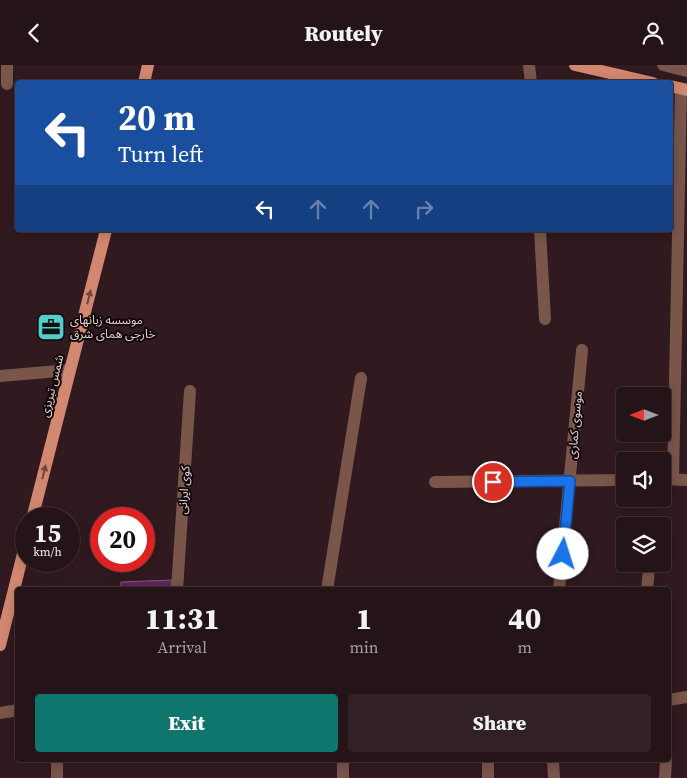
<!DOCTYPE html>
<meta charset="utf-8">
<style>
:root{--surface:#251417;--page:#312124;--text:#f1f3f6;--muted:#a39ea1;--line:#423336;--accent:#0f766e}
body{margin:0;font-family:"Source Serif 4","Noto Sans Arabic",serif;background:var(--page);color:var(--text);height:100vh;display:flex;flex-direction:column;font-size:19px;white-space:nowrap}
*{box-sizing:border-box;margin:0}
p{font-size:16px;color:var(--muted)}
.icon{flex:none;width:28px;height:28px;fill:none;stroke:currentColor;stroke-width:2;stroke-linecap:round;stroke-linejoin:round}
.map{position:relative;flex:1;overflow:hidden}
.details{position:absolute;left:15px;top:522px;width:656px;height:175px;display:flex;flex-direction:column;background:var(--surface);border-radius:5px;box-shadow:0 2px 12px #0003,0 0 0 1px var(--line)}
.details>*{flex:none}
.top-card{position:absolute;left:15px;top:15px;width:658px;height:152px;border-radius:5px;box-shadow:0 2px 12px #0003,0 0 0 1px var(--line);background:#1a4fa0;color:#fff;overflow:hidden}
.needle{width:32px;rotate:270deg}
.controls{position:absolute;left:616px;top:322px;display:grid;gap:10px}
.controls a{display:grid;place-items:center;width:55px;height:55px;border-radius:5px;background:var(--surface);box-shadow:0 2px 12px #0003,0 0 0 1px var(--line);font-size:25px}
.speed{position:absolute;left:15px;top:442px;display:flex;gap:10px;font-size:25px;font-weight:700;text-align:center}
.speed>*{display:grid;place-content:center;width:65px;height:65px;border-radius:50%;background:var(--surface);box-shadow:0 2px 12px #0003,0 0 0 1px var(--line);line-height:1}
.speed small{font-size:12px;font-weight:400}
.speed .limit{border:8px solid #d22;background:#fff;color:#111}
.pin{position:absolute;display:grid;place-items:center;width:42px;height:42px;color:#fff;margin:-21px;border:2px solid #fff;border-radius:50%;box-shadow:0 1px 5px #0007}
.me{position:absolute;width:55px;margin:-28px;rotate:5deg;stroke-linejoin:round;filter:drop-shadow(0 0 4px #0008)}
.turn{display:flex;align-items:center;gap:18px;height:105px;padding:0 20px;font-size:22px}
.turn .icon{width:65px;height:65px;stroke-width:2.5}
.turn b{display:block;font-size:35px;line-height:42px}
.lanes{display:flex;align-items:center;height:48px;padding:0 20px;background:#0003;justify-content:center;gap:25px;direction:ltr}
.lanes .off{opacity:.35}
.eta{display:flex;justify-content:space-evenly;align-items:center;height:85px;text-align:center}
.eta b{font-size:30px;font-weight:800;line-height:35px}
.cta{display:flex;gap:10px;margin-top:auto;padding:10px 20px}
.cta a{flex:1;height:58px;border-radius:5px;background:var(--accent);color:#fff;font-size:20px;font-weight:800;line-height:58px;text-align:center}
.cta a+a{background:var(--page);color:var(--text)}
header{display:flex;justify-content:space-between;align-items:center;height:65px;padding:0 20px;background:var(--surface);font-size:22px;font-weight:800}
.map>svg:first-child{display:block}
.building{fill:#61255c;stroke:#756072}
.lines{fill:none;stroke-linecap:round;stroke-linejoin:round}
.minor{stroke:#79554a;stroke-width:12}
.major{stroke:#d18770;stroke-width:12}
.oneway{fill:#72483d}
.route-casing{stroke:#114b97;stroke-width:12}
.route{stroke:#1a73e8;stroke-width:9}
.labels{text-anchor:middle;stroke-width:4;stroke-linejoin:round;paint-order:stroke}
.poi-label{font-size:12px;fill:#e2d1d4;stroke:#12080a;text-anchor:start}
.street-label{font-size:12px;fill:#e2d1d4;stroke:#12080a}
</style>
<header><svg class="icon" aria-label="back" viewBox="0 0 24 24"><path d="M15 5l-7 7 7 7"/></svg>Routely<svg class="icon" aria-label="person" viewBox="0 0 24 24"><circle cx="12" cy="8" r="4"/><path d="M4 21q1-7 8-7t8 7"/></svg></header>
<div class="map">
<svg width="687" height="713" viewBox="0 0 687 713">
<rect width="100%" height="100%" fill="#311a1f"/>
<!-- building -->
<path class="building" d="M172 515V525H121V517Z"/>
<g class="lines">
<!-- minor -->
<path class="minor" d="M7 0V19
M529 0 531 18
M663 0 687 6
M540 165 545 254
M0 311 70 305
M662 414 687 415
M673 414 681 24
M435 417 625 415
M177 525 190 326
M327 525 361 313
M559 525 582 285
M647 525 649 503
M669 635 687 632
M0 648 18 645
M343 695V713
M488 695V713
M553 695 554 713
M57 713V695
M665 713 666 695"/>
<!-- major -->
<path class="major" d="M575 0 653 18
M144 18 148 0
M670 21 687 25
M32 454 106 165
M0 580 26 477"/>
</g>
<!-- one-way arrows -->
<defs><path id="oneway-solid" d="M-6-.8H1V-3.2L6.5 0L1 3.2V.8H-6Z" transform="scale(1.25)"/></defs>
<g class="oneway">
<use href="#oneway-solid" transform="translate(89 232) rotate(-76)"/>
<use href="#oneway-solid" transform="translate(44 407) rotate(-76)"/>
</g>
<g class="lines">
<defs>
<path id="route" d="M493 417 570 416 563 489"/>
</defs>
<!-- route casing -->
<use href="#route" class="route-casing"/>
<!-- route -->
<use href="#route" class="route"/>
</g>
<!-- icons -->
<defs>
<symbol id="office-square" viewBox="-11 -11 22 22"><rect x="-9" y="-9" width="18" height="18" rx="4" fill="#52cdce" stroke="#12080a"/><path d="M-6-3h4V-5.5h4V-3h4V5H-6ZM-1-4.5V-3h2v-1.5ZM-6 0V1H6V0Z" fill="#111"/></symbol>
</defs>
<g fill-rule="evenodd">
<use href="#office-square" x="35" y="246" width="32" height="32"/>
</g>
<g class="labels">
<!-- poi labels -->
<g class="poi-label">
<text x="70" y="259">موسسه زبانهای<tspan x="70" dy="14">خارجی همای شرق</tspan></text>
</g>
<!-- street labels -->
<g class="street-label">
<text transform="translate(52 321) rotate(-76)" y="4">شمس تبریزی</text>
<text transform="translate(575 360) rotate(-85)" y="4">موسوی کماری</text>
<text transform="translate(184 425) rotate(-86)" y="4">کوی ایرانی</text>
</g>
</g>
</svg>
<div class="controls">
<a><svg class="needle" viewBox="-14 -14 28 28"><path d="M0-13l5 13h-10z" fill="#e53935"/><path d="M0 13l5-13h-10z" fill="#a39ea1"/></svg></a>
<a><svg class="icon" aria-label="sound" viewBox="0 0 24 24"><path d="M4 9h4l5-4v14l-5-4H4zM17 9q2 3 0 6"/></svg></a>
<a><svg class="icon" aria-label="layers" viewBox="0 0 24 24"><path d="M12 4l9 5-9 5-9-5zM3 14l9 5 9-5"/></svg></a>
</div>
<div class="speed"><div>15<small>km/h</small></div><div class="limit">20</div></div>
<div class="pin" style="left:493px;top:417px;background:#d93025"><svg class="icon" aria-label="arrive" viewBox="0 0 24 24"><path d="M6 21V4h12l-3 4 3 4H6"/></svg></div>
<svg class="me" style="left:563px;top:489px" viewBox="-20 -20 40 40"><circle r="19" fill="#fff"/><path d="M0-13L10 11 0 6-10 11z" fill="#1a73e8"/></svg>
<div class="top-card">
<div class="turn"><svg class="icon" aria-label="left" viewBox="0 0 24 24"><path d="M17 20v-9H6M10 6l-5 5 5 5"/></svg><div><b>20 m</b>Turn left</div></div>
<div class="lanes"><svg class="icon" aria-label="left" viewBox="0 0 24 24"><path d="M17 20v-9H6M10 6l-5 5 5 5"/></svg><svg class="icon off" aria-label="ahead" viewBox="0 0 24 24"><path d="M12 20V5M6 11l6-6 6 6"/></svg><svg class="icon off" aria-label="ahead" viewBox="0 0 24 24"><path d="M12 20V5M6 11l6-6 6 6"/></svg><svg class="icon off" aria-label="right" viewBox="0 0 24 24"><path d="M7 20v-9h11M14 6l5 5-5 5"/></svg></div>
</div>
<section class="details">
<div class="eta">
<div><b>11:31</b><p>Arrival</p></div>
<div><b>1</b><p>min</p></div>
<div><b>40</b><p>m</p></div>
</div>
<div class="cta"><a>Exit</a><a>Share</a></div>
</section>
</div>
